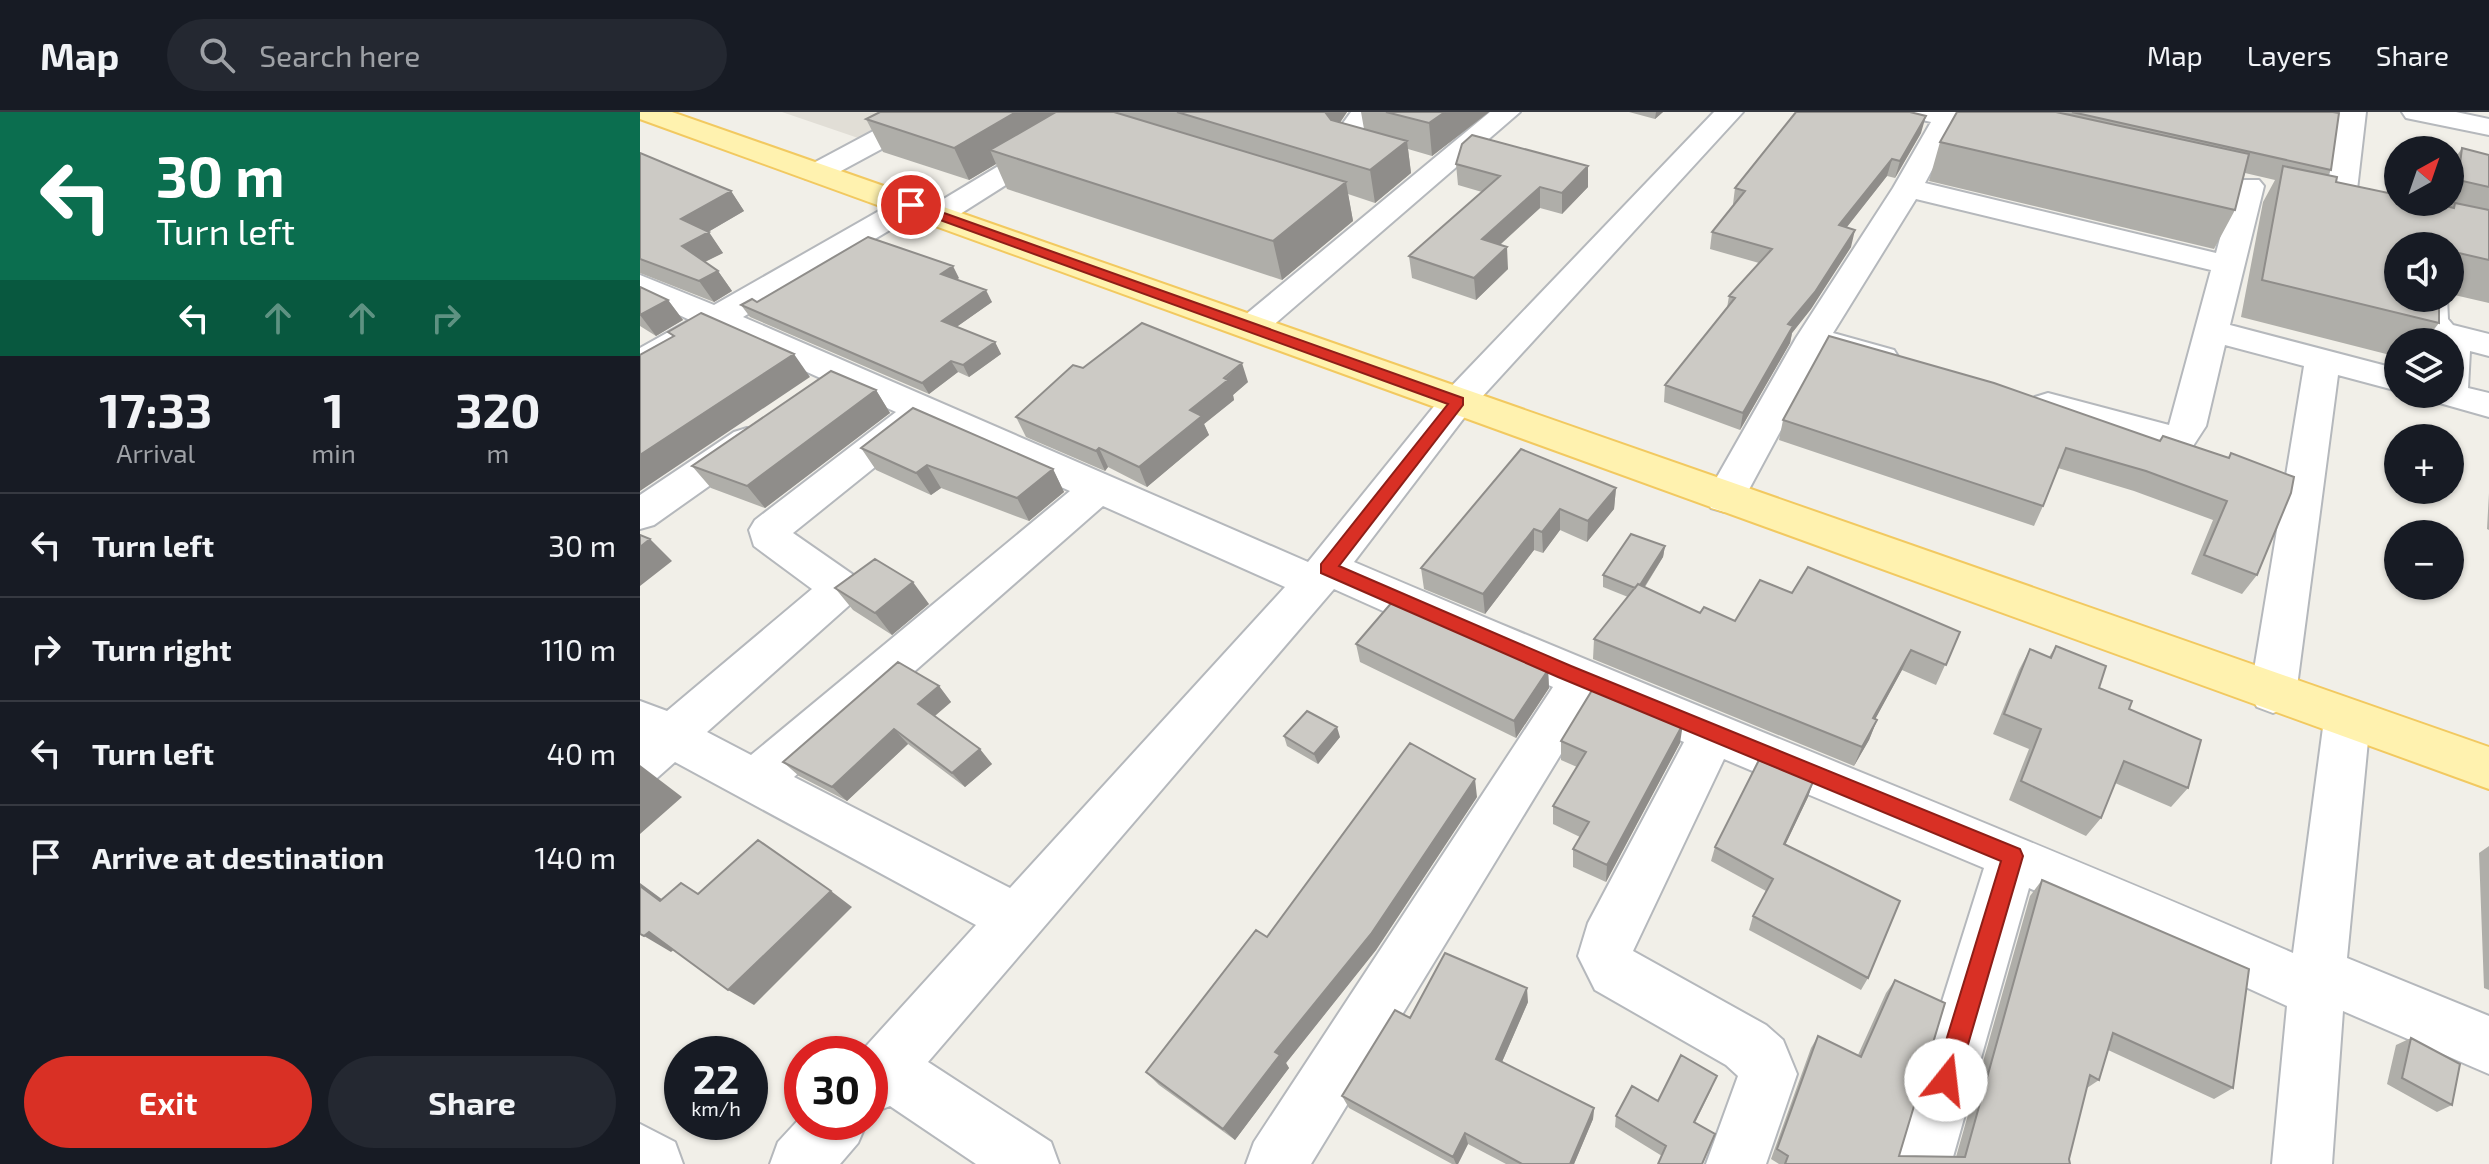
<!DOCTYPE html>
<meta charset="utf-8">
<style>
:root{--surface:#171b24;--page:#242831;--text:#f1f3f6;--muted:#9ea1a6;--line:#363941;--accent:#d93025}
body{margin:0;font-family:"Exo 2",sans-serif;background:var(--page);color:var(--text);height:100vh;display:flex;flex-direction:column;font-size:30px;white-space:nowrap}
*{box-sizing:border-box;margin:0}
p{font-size:26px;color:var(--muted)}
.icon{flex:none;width:44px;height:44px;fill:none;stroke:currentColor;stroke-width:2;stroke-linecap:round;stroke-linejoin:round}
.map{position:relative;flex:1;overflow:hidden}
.details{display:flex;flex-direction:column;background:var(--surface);width:640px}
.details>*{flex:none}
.hud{background:#0b6e4f;color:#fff;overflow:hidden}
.needle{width:52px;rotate:40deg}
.tools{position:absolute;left:1744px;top:24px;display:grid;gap:16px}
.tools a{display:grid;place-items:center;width:80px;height:80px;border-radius:50%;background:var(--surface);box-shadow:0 2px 6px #0004;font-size:40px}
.speed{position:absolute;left:24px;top:924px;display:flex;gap:16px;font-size:40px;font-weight:700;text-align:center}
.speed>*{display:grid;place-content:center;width:104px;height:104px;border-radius:50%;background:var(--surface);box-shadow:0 2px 6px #0004;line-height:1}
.speed small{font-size:20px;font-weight:400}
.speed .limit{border:12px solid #d22;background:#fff;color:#111}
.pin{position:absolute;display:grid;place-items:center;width:68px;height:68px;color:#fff;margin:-34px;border:4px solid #fff;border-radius:50%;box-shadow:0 2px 8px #0007}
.me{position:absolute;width:88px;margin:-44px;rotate:16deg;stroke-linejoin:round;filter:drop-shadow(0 0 6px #0008)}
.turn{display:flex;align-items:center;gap:28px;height:168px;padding:0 24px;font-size:36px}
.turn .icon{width:104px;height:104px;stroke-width:2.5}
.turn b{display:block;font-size:56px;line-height:68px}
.lanes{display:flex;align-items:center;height:76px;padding:0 24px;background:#0003;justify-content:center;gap:40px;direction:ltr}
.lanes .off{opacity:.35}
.eta{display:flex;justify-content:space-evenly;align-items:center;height:136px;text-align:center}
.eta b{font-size:48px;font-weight:700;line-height:56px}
.cta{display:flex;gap:16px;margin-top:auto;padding:16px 24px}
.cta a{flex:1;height:92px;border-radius:48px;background:var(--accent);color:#fff;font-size:32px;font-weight:700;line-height:92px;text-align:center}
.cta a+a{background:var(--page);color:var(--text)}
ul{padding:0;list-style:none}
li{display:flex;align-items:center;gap:24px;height:104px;padding:0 24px;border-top:2px solid var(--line)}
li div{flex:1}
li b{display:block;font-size:30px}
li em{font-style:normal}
header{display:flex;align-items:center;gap:48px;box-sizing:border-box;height:112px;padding:0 40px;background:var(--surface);border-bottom:2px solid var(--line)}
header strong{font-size:38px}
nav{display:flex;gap:44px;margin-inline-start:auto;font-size:28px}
.search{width:560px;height:72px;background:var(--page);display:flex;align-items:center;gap:20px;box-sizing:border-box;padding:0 28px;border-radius:44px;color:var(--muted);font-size:30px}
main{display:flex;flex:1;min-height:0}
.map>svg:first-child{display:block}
.education{fill:#e1ded6}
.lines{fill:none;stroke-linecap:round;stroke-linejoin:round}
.minor-casing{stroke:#b5b8bc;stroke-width:4}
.major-casing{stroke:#f2c960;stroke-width:4}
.minor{fill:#fff;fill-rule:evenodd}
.major{fill:#fff2af;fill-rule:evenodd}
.wall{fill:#afaea9}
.shaded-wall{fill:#8f8d8a}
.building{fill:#cccac5;stroke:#8f8d8a;stroke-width:2}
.route{fill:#d93025;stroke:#8d1f18;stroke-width:2}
</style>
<header>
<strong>Map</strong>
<div class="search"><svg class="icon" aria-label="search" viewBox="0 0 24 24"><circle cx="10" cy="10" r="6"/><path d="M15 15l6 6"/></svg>Search here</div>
<nav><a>Map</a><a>Layers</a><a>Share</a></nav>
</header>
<main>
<section class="details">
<div class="hud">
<div class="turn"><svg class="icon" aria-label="left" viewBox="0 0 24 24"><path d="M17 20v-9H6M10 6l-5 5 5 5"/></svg><div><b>30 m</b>Turn left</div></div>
<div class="lanes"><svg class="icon" aria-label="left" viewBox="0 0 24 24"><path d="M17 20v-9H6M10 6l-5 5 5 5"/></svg><svg class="icon off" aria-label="ahead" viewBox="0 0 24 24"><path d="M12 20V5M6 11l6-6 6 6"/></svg><svg class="icon off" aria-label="ahead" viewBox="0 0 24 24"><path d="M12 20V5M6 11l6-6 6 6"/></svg><svg class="icon off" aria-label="right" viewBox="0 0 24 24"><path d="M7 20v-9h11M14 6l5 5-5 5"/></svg></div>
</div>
<div class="eta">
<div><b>17:33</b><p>Arrival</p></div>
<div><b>1</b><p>min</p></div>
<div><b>320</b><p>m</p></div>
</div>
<ul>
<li><svg class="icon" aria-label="left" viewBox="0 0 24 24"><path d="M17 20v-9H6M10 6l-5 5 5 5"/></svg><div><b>Turn left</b></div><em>30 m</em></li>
<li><svg class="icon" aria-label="right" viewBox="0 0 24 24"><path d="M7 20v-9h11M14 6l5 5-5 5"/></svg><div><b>Turn right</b></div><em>110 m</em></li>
<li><svg class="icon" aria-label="left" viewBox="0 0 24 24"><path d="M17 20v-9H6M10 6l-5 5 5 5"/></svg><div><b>Turn left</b></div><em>40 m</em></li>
<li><svg class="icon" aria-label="arrive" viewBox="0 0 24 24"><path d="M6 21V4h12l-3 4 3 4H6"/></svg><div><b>Arrive at destination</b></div><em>140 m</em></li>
</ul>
<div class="cta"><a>Exit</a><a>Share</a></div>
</section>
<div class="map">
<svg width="1849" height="1052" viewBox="0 0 1849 1052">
<rect width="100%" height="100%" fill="#f1efe8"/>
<!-- education -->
<path class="education" d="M142 0H276L224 28Z"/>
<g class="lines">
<defs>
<path id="minor" d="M269 0H303L299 6 186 67H166L161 61 166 55Z
M448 0H481L309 109H287L283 103 287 97Z
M711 0H739L720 26 755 38 759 44 755 50C735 55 703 45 691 28Z
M850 0H880L623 222 611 225 599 222 594 215 599 208Z
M1074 0H1103L830 298 714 450C1026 584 1342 706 1653 841L1684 608 1691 594 1707 589 1723 594 1730 608 1707 846 1849 904V962L1703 899 1692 1052H1632L1647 894 1389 776 1311 1052H1251L1344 756 1084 647 993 839 1126 913 1143 928 1157 962 1126 1052H1066L1098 964 1086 953 955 878 938 844 948 811 1044 630 952 591 671 1052H606L614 1030 913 575 694 477 288 950 411 1030 419 1052H336L250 994 230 1002V942H219L336 813 35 650 17 666 0 672V589L27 599 172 477 114 434 109 418 115 408 256 300 78 220 12 259 0 262V236L50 208 0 185V163L74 193 260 87H282L286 93 282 99 103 205 668 450 804 282ZM286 314 430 379 111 643 67 620 214 489 220 478 212 462 153 421ZM463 394 645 475 370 776 154 665Z
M1270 0H1324L1381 14 1385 20 1381 26 1371 28 1315 15 1285 71 1576 141 1594 74 1599 68H1619L1624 74 1590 213 1758 257V279L1698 263 1656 582 1649 595 1633 601 1617 595 1610 582 1664 254 1585 233 1566 314 1553 334 1522 339 1395 301 1390 293 1395 285 1408 281 1529 313 1571 158 1276 87 1193 221 1254 238 1259 246 1254 254 1242 257 1183 240 1099 396 1085 400 1071 396 1065 386 1156 226 1253 76 1291 10 1274 6Z
M1698 0H1726L1715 95 1711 101H1689L1685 95Z
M1762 0H1816L1849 7V23L1766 6Z
M1773 186H1807L1808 207 1813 213 1849 222V244L1830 239 1828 276 1849 281V305L1796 290 1791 282H1810V230C1781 230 1774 213 1773 186Z
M107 316 120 320 126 329 120 338 14 413 0 417V383L94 320Z
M162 1004V1010H227L218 1031 200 1052H130L138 1030Z
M0 1012 35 1030 43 1052H0Z"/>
<path id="major" d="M0 0H32L1849 635V677L0 7Z"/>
</defs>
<!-- minor casing -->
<use href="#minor" class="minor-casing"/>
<!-- major casing -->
<use href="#major" class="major-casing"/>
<!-- minor -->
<use href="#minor" class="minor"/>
<!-- major -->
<use href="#major" class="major"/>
</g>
<!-- wall -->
<path class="wall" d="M240 0H707L700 11 724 17 721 0H849L792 44 768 37 771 61 735 91 708 82 713 109 642 168 367 77 356 52 329 68 243 40 226 7Z
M989 0H1023L1015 7Z
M1317 0H1693L1691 58 1688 63 1696 70 1795 91V90H1810V54L1822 36 1849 43V191L1810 182V134H1758L1799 211 1784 230H1758V245L1601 205 1623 90 1635 68 1605 61 1595 98 1574 137 1289 69 1300 30Z
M1281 21 1255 66 1247 64 1207 115 1211 135 1171 197 1152 221 1150 231 1100 318 1024 290 1025 273 1087 196 1089 184 1119 151 1070 137 1072 120 1094 93 1093 92 1095 76Z
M0 41 91 79 104 99 68 120 83 141 65 150 78 159 92 179 74 190 0 161Z
M816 52 948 54V75L922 102 900 96 860 133 868 157 836 188 772 166 769 144 842 80 818 73Z
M319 166 316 168 352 190 316 215 355 230 361 242 329 265 318 260 289 282 110 205 101 193 117 190Z
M0 175 28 188 43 208 16 224 0 214Z
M443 256 608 270 593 283 594 288 564 312 569 323 507 375 468 355 465 359 386 325 376 305Z
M236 278 250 301 125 396 71 376 52 354Z
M1143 308 1588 346 1617 463 1602 482 1551 462 1573 408 1494 379 1418 356 1403 394 1394 414 1139 328Z
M221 336 413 357 424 380 389 409 301 376 291 383 236 358Z
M881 337 976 376 974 397 947 430 920 418 903 441 894 438 845 502 784 477 781 456Z
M1849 381V418L1847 417Z
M1025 434 1023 445 1005 475 1060 501 1095 509 1152 481 1320 520 1296 573 1262 558 1235 607 1237 608 1229 628 1214 654 953 547 954 527 988 485 963 475V463Z
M195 476 289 492 252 523 213 498Z
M716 532 908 558 909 576 876 626 720 550Z
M1416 534 1459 576 1489 597 1548 676 1531 695 1475 671 1461 706 1446 724 1369 688 1389 637 1353 622 1379 558 1390 537 1409 545Z
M299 574 311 590 295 604 352 652 325 675 268 632 207 689 159 664 143 650Z
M644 624 700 625 678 652 647 634Z
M921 629 1040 631 966 770 933 755V737L940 725 913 712V694L937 655 921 648Z
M1173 670 1168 685 1145 733 1228 866 1221 878 1109 818 1113 804 1126 779 1071 749 1075 735Z
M837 685 736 838 646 951 649 956 595 1028 519 973 506 960 627 825Z
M1849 734V878L1844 876 1839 741Z
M1402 768 1593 976 1574 987 1468 938 1459 968 1447 976 1429 1047 1430 1052H1139L1131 1047 1171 936 1178 924 1218 943 1246 881 1255 868 1259 1044 1316 1045 1390 784Z
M888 890 862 950 954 996 953 1007 934 1052H866L828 1032 818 1052H812L709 996 702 984 770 906Z
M1771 926 1812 993 1797 1000 1747 972 1756 933Z
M1072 976 1055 1011 1022 1044 975 1015 976 1004 1018 989Z"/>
<!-- shaded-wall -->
<path class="shaded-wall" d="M376 0H442L350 38 356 52 329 68 314 36Z
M683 0H707L688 28Z
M805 0H849L792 44 789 11Z
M1016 0H1023L1015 7Z
M1286 4 1281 21 1255 66 1260 49Z
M767 29 771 61 735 91 730 58Z
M1252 47 1247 64 1195 130 1199 113Z
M948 54V75L922 102V81Z
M706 70 713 109 642 168 633 129Z
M900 75V96L843 148 842 127Z
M91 79 104 99 56 127 69 120 83 141 56 154 42 134 41 107Z
M1215 118 1211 135 1171 197 1152 221 1150 231 1100 318 1103 301 1148 212Z
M867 135 868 157 836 188 834 166Z
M313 154 319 166 307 174 301 162Z
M78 159 92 179 74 190 59 169Z
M346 178 352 190 308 221 302 209Z
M28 188 43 208 16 224 0 203Z
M355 230 361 242 329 265 323 253Z
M154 242 170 265 0 379V343Z
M311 249 318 260 289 282 282 271Z
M602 251 608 270 593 283 594 288 564 312 569 323 507 375 499 355 550 298Z
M236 278 250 301 125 396 107 374Z
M459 336 468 355 465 359 456 339Z
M287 353 301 376 291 383 276 361Z
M413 357 424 380 389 409 377 386Z
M976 376 974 397 947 430 948 409Z
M920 397V418L903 441 902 420Z
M894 417V438L845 502 843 482Z
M10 427 32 449 0 474V435Z
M1025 434 1023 445 996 488 997 477Z
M273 470 289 492 252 523 235 501Z
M1271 538 1262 558 1225 626 1233 606Z
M908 558 909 576 876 626 874 609Z
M299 574 311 590 291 607 278 592Z
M1237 608 1229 628 1214 654 1222 635Z
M1043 612 1040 631 966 770 967 753Z
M697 615 700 625 678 652 674 642Z
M254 617 268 632 207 689 192 675Z
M340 637 352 652 325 675 312 661Z
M0 653 42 685 0 722Z
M835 667 837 685 736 838 646 951 649 956 595 1028 583 1017 635 940Z
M1173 670 1168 685 1139 746 1144 732Z
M0 771 46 805 20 789 0 774Z
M191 779 212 795 114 893 88 878Z
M9 820 36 836 31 840 4 824Z
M887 876 888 890 858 959 856 947Z
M954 996 953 1007 934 1052H930Z
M825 1021 828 1032 818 1052H816L813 1045Z"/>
<!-- building -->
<path class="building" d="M240 0H376L314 36 226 7Z
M416 0H474L706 70 633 129 350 38Z
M537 0H685L691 8 767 29 730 58Z
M746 0H805L789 11Z
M1156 0H1270L1286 4 1260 49 1252 47 1199 113 1215 118 1175 180 1148 212 1153 214 1103 301 1025 273 1095 186 1089 184 1132 137 1072 120 1105 79 1095 76Z
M1317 0H1416L1609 42 1595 98 1300 30Z
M1432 0H1693L1699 1 1691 58Z
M832 23 948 54 922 81 900 75 842 127 867 135 834 166 769 144 860 64 816 52 822 32Z
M1822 36 1849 43V75L1818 68Z
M0 41 91 79 41 107 69 120 42 134 78 159 59 169 0 147Z
M1643 54 1697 65 1696 70 1758 83V90H1788L1814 96 1815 91 1849 98V148L1810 139V134H1758V186H1799V211L1622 168Z
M228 125 313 154 301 162 346 178 302 209 355 230 323 253 311 249 282 271 101 193 112 187 117 190Z
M0 175 28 188 0 203Z
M61 201 154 242 0 343V243L34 224 28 220Z
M502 211 602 251 584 266 588 268 550 298 562 304 499 355 459 336 456 339 376 305 433 253 443 256Z
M1189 224 1354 271 1520 329 1523 324 1589 346 1591 341 1654 365 1651 381 1617 463 1564 443 1587 389 1506 359 1426 336 1403 394 1143 308Z
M191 259 236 278 107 374 52 354Z
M273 296 413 357 377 386 287 353 276 361 221 336Z
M881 337 976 376 948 409 920 397 902 420 894 417 843 482 781 456Z
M991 422 1025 434 1000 473 998 472 995 476 963 463Z
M0 423 10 427 0 435Z
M235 447 273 470 235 501 195 476Z
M1168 455 1320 520 1306 553 1271 538 1233 606 1237 608 1222 635 954 527 998 472 1060 501 1064 495 1095 509 1120 468 1152 481Z
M753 489 908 558 874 609 716 532Z
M1416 534 1466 554 1459 576 1492 589 1489 597 1561 628 1548 676 1484 649 1461 706 1381 669 1401 617 1364 602 1390 537 1411 546Z
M258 550 299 574 278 592 340 637 312 661 254 617 192 675 143 650Z
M954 575 1043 612 967 753 933 737 949 710 913 694 946 640 921 629Z
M667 599 697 615 674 642 644 624Z
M770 631 835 667 731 822 635 940 640 943 583 1017 506 960 616 818 627 825Z
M1119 648 1173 670 1144 732 1260 789 1228 866 1113 804 1133 767 1075 735Z
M118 728 191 779 88 878 9 820 4 824 0 822V774L20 789 41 771 58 782Z
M1402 768 1609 857 1593 976 1473 921 1459 968 1450 963 1429 1047 1430 1052H1145L1148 1044 1137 1037 1178 924 1221 945 1255 868 1305 891 1259 1044 1325 1045Z
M805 841 887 876 856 947 954 996 930 1052H882L825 1021 813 1045 702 984 755 898 770 906Z
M1771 926 1820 952 1812 993 1762 966Z
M1041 943 1077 964 1054 1010 1075 1022 1062 1052H1018L1026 1034 976 1004 992 974 1018 989Z"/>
<!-- route -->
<path class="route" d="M267 91H276L823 286V293L699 454 931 554 1380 737 1383 744 1315 977 1306 980 1297 977 1294 968 1361 749 918 565 681 461V452L808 292 267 96Z"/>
</svg>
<div class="tools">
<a><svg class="needle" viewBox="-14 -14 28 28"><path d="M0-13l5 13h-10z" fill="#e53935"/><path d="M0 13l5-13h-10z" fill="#9ea1a6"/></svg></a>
<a><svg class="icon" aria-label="sound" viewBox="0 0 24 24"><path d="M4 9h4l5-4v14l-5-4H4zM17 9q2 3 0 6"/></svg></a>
<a><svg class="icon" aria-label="layers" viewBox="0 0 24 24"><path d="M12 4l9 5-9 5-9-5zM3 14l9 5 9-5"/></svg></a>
<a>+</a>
<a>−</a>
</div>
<div class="speed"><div>22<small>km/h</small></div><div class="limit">30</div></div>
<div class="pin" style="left:271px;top:93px;background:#d93025"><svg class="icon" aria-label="arrive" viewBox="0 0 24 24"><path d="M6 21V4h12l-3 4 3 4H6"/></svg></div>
<svg class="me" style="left:1306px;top:968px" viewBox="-20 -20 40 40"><circle r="19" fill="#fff"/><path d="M0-13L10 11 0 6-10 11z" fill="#d93025"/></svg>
</div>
</main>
